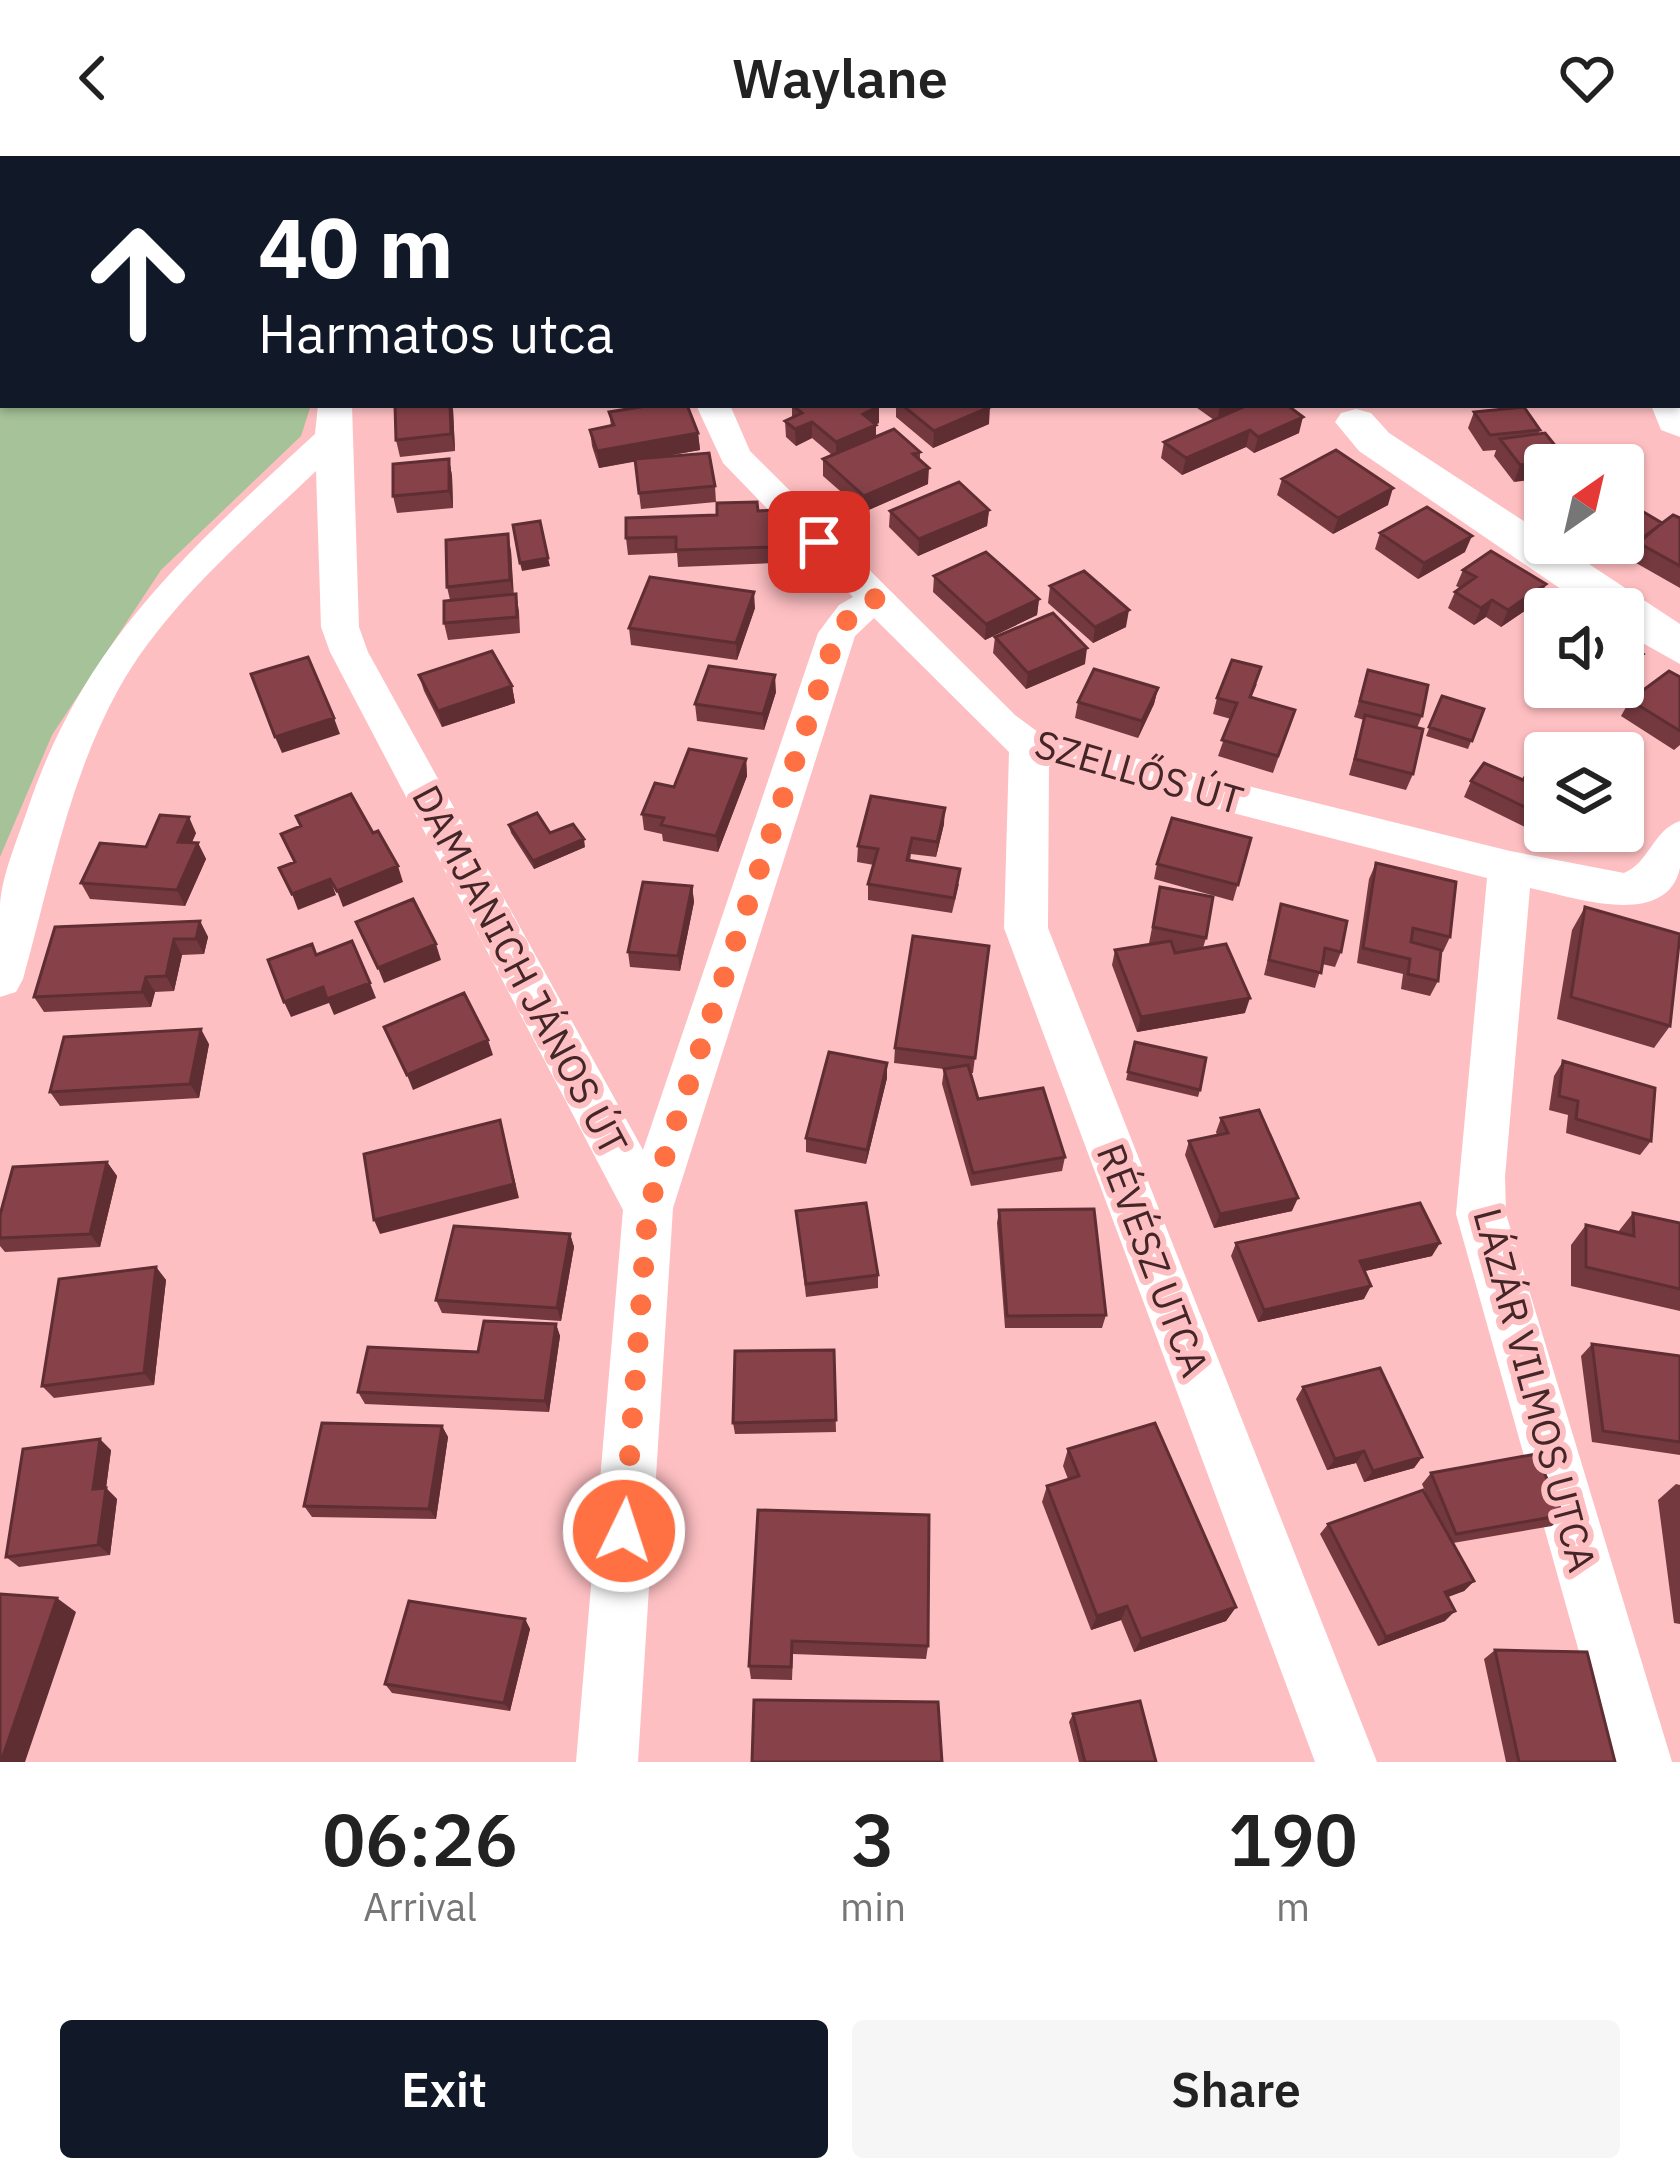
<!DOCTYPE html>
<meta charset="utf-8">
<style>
:root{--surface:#fff;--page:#f6f6f6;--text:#222;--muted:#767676;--accent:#111827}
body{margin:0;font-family:"IBM Plex Sans",sans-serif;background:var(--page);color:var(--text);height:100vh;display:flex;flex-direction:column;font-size:45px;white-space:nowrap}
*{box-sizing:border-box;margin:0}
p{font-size:39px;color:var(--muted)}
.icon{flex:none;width:66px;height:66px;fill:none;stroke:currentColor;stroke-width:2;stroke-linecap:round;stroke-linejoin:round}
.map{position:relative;height:1606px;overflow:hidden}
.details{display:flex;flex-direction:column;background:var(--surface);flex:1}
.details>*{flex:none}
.guide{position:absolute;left:0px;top:0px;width:1680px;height:252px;box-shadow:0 3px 9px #0004;background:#111827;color:#fff;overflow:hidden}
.needle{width:78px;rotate:34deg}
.fabs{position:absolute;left:1524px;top:288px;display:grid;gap:24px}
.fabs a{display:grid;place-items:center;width:120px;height:120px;border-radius:12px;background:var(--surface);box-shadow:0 3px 9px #0004;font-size:60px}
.pin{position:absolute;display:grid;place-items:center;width:102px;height:102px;color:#fff;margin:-51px;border-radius:24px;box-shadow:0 6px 18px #0006}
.me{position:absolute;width:132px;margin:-66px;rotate:4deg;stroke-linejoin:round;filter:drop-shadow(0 0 9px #0008)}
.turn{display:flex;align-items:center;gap:42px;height:252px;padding:0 60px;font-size:54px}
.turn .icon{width:156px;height:156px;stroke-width:2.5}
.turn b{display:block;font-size:84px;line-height:102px}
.eta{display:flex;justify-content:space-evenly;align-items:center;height:204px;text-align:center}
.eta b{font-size:72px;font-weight:600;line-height:84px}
.action{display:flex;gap:24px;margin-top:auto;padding:24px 60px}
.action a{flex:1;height:138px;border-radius:12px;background:var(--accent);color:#fff;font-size:48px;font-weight:600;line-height:138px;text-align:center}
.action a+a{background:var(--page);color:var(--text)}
header{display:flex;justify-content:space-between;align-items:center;height:156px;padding:0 60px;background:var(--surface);font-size:54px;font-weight:600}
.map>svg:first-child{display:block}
.green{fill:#a6c298}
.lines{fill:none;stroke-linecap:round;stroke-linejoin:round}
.service{fill:#fff;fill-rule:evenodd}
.minor{fill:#fff;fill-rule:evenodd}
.tertiary{fill:#fff;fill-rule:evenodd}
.wall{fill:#74393f}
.shaded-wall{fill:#5e2e33}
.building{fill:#874249;stroke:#5e2e33;stroke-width:3}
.route{stroke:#ff7043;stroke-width:21;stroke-dasharray:0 37.8}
.labels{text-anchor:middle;stroke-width:12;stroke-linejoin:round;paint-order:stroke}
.street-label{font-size:39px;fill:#442628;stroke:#febfc2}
</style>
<header><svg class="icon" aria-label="back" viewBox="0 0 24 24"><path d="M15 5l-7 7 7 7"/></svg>Waylane<svg class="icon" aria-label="heart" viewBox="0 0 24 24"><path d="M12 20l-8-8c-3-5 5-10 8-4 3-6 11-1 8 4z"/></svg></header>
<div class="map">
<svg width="1680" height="1606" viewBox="0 0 1680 1606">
<rect width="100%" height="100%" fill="#febfc2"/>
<!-- green -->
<path class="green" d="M0 248 311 249 301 280 161 414 52 579 0 701Z"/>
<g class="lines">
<!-- service -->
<path class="service" d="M3 93V104L0 105V94Z
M0 168 3 169V180L0 179Z"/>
<!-- minor -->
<path class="minor" d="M441 0H470L472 3H442Z
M963 0H993L995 3H965Z
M0 68 3 69V88L0 87Z
M1677 241 1680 242V281L1661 274 1651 249H1677Z
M318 249H352L359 471 368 496 643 994 818 477 839 449 853 441 723 307 696 249H730L750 295 1015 559 1042 579 1510 695 1624 717C1649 707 1653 674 1680 665 1680 679 1680 698 1680 712 1666 775 1570 740 1530 732L1505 1021 1506 1058 1672 1606H1610L1456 1058 1487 722 1049 610 1048 772 1377 1606H1315L1004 772 1009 596 874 462 855 480 673 1052 638 1606H576L623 1054 330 496 321 471 316 315C246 382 166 448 118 534 69 623 50 726 23 823L16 836 0 841C0 811 0 779 0 749 2 718 18 682 28 652 84 485 190 393 315 278Z"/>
<!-- tertiary -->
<path class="tertiary" d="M1350 0H1386V3H1350Z
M1356 253 1371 257 1389 277 1545 379V387H1557L1680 468V508L1623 476V453H1590L1359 295 1335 266 1341 257Z"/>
</g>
<!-- wall -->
<path class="wall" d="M876 0H934V3H879Z
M1638 0H1680L1678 4Z
M1677 13 1680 18V186H1677Z
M792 249 879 267 876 268V281L920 296V304L928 328 864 356 823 320V303L832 299 812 282 796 290 786 281 785 265 792 262Z
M896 249H988L989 268 933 292 896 261Z
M1193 249H1287L1299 277 1254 297 1246 291 1182 319 1161 302 1164 286 1214 264Z
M453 253 455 295 400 301 396 284Z
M609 256 698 277 700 294 660 301 715 330 716 346 641 353 635 305 599 312 592 290 590 274 611 270Z
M1474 256 1540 274 1514 326 1494 300 1496 294 1483 295 1468 272Z
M449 303 452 320 453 352 397 357 393 340Z
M1282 323 1388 349 1333 378 1277 339Z
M1623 352 1662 367 1680 362V432L1629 403 1632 397 1615 387H1623Z
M774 354 776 407 678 411 677 397 628 399 626 382 717 359Z
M989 354 987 370 918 400 889 371 890 355Z
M1380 377 1465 396 1418 423 1375 393Z
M511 395 513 438H516L519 455 520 477 448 484 444 467 450 444 447 431Z
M1463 414 1539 445 1501 471 1486 461 1474 469 1448 452 1455 436 1460 432 1456 430Z
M934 420 1039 443 1037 459 985 484 933 436Z
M1050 430 1126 471 1093 487 1048 447Z
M755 452 737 504 631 489 629 472Z
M995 481 1085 508 1026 533 993 497Z
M1545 483V517L1529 505 1536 489Z
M1368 514 1422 560 1417 572 1413 618 1406 634 1349 619 1364 564 1354 561Z
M419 519 512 530 515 547 442 571 424 535Z
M1680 521V589L1674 594 1621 560 1630 544Z
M1257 528 1251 542 1295 554 1273 617 1218 600 1231 563 1213 558 1217 542Z
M1566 531H1609L1587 545Z
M1158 532 1154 548 1138 582 1075 562 1078 546Z
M776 536 764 574 697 565 695 548Z
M1442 540 1484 553 1468 593 1426 580Z
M746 603 747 620 718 696 663 685 662 678 644 674 642 658 674 631Z
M1471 625 1545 647 1529 673 1464 641Z
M944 668 936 701 911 698 910 705 959 728 952 757 868 744V728L874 709 857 706 858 690Z
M509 669 550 677 585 691 534 713 511 677Z
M196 677 192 686 198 687 206 703 185 750 90 743 81 727 146 691Z
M1251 682 1233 745 1154 723 1157 708Z
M1376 707 1450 781 1443 796H1441L1438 825 1430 840 1401 833 1403 818 1357 807 1369 723Z
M692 730 694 746 680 815 630 811 628 796Z
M1160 731 1206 782 1203 792 1245 857 1137 876 1112 809 1115 794 1153 788 1149 787Z
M1281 748 1341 796 1335 811 1322 808 1315 832 1264 819Z
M1585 751 1670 870 1654 892 1557 863 1572 774Z
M200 765 208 781 204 798 182 799 174 835 155 836 151 851 44 856 34 841Z
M989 790 973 917H970L978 943 1065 1001 1062 1015 971 1030 942 928 944 913 894 907 895 892Z
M1135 886 1200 934 1198 941 1126 924Z
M209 888 199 942 60 950 50 936Z
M1563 905 1651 985 1640 999 1566 977 1568 959 1549 954 1554 920Z
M887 907V922L866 1008 806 996V982Z
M1221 962 1292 1055 1214 1072 1185 999 1189 985 1217 979 1216 976Z
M107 1006 117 1020 100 1091 5 1096 0 1090V1059Z
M999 1054 1106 1159 1102 1172H1005L997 1067Z
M796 1055 878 1119V1132L806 1141Z
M1633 1057 1680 1067V1155L1571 1130V1089L1586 1069 1618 1076Z
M570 1078 574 1091 561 1165 442 1157 436 1144Z
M1236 1087 1432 1100 1364 1115V1143L1258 1166 1231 1100Z
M156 1111 166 1124 154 1229 54 1242 42 1230Z
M556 1168 560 1180 549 1256 365 1248 358 1236 478 1196Z
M1592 1188 1680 1200V1299L1592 1286 1581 1200Z
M834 1194 836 1276 735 1278 733 1267Z
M1303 1231 1422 1301 1414 1312 1364 1326 1356 1307 1327 1314 1296 1243Z
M442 1270 448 1281 436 1363 312 1361 304 1350Z
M1068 1293 1236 1451 1226 1465 1134 1496 1121 1464 1091 1474 1042 1346 1047 1330 1068 1323 1063 1310Z
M111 1294 106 1332 117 1343 110 1399 19 1411 6 1401Z
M1431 1317 1563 1359 1552 1370 1453 1387 1474 1425 1464 1435 1447 1441 1445 1465 1378 1490 1320 1378 1328 1368 1428 1342 1422 1328Z
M1676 1328 1680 1329V1468L1674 1467 1658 1344Z
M929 1359 928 1490 926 1503 793 1498 792 1524 751 1523 749 1510Z
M525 1463 530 1473 510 1555 392 1537 385 1528Z
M1495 1494 1615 1606H1506L1484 1503Z
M1073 1558 1156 1606H1079L1069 1566Z"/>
<!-- shaded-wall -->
<path class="shaded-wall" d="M9 0H53L48 3H3V21L0 22V4Z
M74 0H91L86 3H68Z
M583 0H614L609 3H578Z
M896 0H934V3H894Z
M3 198V218L0 220V200Z
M450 249H452L453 253 455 295 451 278Z
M1220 249H1251L1217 265Z
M879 250V267L863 274V258Z
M990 251 989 268 933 292 934 275Z
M1303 261 1299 277 1254 297 1258 281Z
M812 266V282L796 290 795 273Z
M876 269V285L836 303V286Z
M1250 274 1246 291 1182 319 1186 302Z
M698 277 700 294 599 312 597 295Z
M449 303 452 320 453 352 449 335Z
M1566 303 1563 309H1545V322L1514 326 1520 309Z
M929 312 928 328 864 356V340Z
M1393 332 1388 349 1333 378 1338 362Z
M989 354 987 370 918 400 919 383Z
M508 378 511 395 514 441 510 424Z
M1472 380 1465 396 1418 423 1424 407Z
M548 402 550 410 522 415 520 407Z
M1546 428 1539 445 1501 471 1508 454Z
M754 436 755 452 737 504 736 487Z
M1039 443 1037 459 985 484 986 468Z
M1492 444 1486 461 1474 469 1481 452Z
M1129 454 1126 471 1093 487 1095 471Z
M1087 492 1085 508 1026 533 1028 517Z
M1643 498 1634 514 1623 522V511Z
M775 519 776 536 764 574 763 558Z
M512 530 515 547 442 571 438 555Z
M1594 531H1609L1587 545Z
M1158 532 1154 548 1138 582 1142 565Z
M334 562 340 578 282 597 275 581Z
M746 603 747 620 718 696 716 680Z
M945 652 944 668 936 701 937 686Z
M189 661 196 677 185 702 178 686Z
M584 683 585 691 534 713 533 705Z
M198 687 206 703 185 750 177 734Z
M398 710 403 726 343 751 337 735Z
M330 723 336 739 298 754 292 738Z
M692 730 694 746 680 815 678 800Z
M200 765 208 781 204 798 196 783Z
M174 783 182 799 174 835 166 820Z
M436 788 441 804 384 827 378 812Z
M146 821 155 836 151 851 142 836Z
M370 827 376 842 334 859 329 847 291 861 284 846 323 831Z
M1250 842 1245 857 1137 876 1141 861Z
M201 873 209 888 199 942 190 928Z
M488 884 493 899 413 934 407 919Z
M887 907V922L866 1008 867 994Z
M500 964 519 1042 380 1078 374 1064Z
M107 1006 117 1020 100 1091 90 1078Z
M1298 1042 1292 1055 1214 1072 1220 1058Z
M570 1078 574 1091 561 1165 557 1152Z
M1440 1087 1432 1100 1352 1118 1360 1105Z
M156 1111 166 1124 154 1229 144 1217Z
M1371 1130 1364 1143 1258 1166 1264 1154Z
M556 1168 560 1180 549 1256 545 1245Z
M442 1270 448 1281 436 1363 429 1353Z
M100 1283 111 1294 106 1332 117 1343 110 1399 98 1389 93 1333Z
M1364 1295 1356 1307 1327 1314 1335 1303Z
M1422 1301 1414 1312 1364 1326 1373 1315Z
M1474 1425 1464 1435 1435 1446 1445 1436Z
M57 1442 76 1456 25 1606H1Z
M1127 1450 1121 1464 1091 1474 1097 1460Z
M1236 1451 1226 1465 1134 1496 1141 1483Z
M1455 1455 1445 1465 1378 1490 1386 1481Z
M525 1463 530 1473 510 1555 504 1547Z"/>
<!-- building -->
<path class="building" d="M46 0H74L68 3H41Z
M126 0H142L148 3H120Z
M1080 0H1144L1149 3H1072Z
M1224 0H1280V3H1224Z
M1535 0H1564L1565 3H1536Z
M1677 13 1680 18V80H1677Z
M1677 89 1680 90V161L1677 151Z
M0 177 3 180V198L0 200Z
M395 249H450L451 278 396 284Z
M652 249H687L698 277 597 295 590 274 614 269 609 256Z
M792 249H877L879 250 863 258 876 269 836 286 812 266 795 273 785 265 802 257Z
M902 249H988L990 251 934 275Z
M1248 249H1287L1303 261 1258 281 1250 274 1186 302 1164 286Z
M1524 251 1540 274 1490 279 1474 256Z
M894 273 920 296 913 298 929 312 864 340 823 303Z
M1545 277 1566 303 1520 309 1500 283Z
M1336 294 1393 332 1338 362 1282 323Z
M709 297 715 330 639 337 635 303Z
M449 303V335L393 340V308Z
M959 326 989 354 919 383 890 355Z
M757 346 758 355 774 354 775 391 676 394V381L626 382V362L717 359V347Z
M1630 348 1662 367 1636 389 1623 381V352Z
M1427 351 1472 380 1424 407 1380 377Z
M1673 359 1680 362V410L1637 386Z
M540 365 548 402 520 407 513 369Z
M508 378 510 424 447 431 446 384Z
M1491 395 1546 428 1508 454 1492 444 1481 452 1455 436 1476 421 1463 414Z
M986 396 1039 443 986 468 934 420Z
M1084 415 1129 454 1095 471 1050 430Z
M650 421 754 436 736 487 629 472Z
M516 438 517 461 444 467V445Z
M1053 457 1087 492 1028 517 995 481Z
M1545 483V495L1536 489Z
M1623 485 1643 498 1623 511Z
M492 495 512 530 438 555 419 519Z
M308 501 334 562 275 581 251 518Z
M1232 504 1261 511 1250 541 1295 554 1278 600 1222 584 1237 547 1217 542Z
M709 510 775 519 763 558 695 548Z
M1094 513 1158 532 1142 565 1078 546Z
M1368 514 1428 529 1422 560 1360 545Z
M1669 515 1680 521V575L1630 544Z
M1442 540 1484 553 1472 585 1429 571Z
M1365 559 1423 573 1413 618 1355 603Z
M689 593 746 603 716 680 661 669 664 662 642 658 655 627 674 631Z
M1484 607 1523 624 1532 610 1545 616V644L1537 657 1471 625Z
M351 638 373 677 378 675 398 710 337 735 330 723 292 738 279 712 295 706 281 678 301 670 296 660Z
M871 640 945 652 937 686 912 682 907 704 960 713 954 742 868 728 878 693 858 690Z
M537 657 550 677 573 668 584 683 533 705 509 669Z
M160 659 189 661 178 686 198 687 177 734 81 727 100 687 146 691Z
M1172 662 1251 682 1238 729 1157 708Z
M1376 707 1456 726 1450 781 1413 772 1411 786 1441 794 1438 825 1408 818 1410 803 1363 792Z
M643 726 692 730 678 800 628 796Z
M1160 731 1213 741 1206 782 1153 771Z
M413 743 436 788 378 812 356 766Z
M1281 748 1347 765 1341 796 1325 792 1321 817 1269 804Z
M1585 751 1680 778 1670 870 1571 841Z
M200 765 196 783H174L166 820 146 821 142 836 34 841 55 771Z
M913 780 989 790 975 902 895 892Z
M352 785 370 827 327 843 323 831 284 846 268 804 312 788 316 799Z
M1171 785 1175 797 1226 788 1250 842 1141 861 1115 794Z
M464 837 488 884 407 919 384 871Z
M201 873 190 928 50 936 64 881Z
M1135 886 1206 902 1200 934 1128 916Z
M829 896 887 907 867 994 806 982Z
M1563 905 1655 932 1651 985 1576 963 1578 945 1559 940Z
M968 909 978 943 1043 932 1065 1001 973 1017 944 913Z
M1259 954 1298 1042 1220 1058 1189 985 1228 977 1221 962Z
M500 964 514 1028 374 1064 364 998Z
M107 1006 90 1078 0 1082V1059L13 1011Z
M866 1047 878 1119 806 1128 796 1055Z
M1420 1047 1440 1087 1360 1105 1371 1130 1264 1154 1236 1087Z
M1094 1053 1106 1159 1007 1160 999 1054Z
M1633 1057 1680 1067V1133L1586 1111V1069L1634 1080Z
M454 1070 570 1078 557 1152 436 1144Z
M156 1111 144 1217 42 1230 59 1123Z
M484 1165 556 1168 545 1245 358 1236 368 1191 478 1196Z
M1592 1188 1680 1200V1286L1603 1275Z
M834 1194 836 1264 733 1267 735 1195Z
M1380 1212 1422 1301 1373 1315 1364 1295 1335 1303 1303 1231Z
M322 1267 442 1270 429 1353 304 1350Z
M1155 1267 1236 1451 1141 1483 1127 1450 1097 1460 1047 1330 1079 1320 1068 1293Z
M100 1283 93 1333 106 1332 98 1389 6 1401 23 1293Z
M1536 1298 1563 1359 1456 1378 1431 1317Z
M1423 1334 1474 1425 1445 1436 1455 1455 1386 1481 1328 1368Z
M758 1354 929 1359 928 1490 792 1485 791 1511 749 1510Z
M0 1438 57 1442 1 1606H0Z
M409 1445 525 1463 504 1547 385 1528Z
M1495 1494 1587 1496 1615 1606H1519Z
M754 1544 938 1546 942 1606H752Z
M1140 1545 1156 1606H1085L1073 1558Z"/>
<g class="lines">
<!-- route -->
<path class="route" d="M624 1375 648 1052 837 477 852 458 876 444 819 386"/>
</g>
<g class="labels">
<!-- street labels -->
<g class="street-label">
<text transform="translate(1139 616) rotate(16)" y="14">SZELLŐS ÚT</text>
<text transform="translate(520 814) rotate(62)" y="14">DAMJANICH JÁNOS ÚT</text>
<text transform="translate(1153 1104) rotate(69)" y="14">RÉVÉSZ UTCA</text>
<text transform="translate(1535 1234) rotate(75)" y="14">LÁZÁR VILMOS UTCA</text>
</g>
</g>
</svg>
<div class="fabs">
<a><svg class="needle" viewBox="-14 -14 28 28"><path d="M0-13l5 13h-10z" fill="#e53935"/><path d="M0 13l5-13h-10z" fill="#767676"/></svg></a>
<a><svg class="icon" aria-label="sound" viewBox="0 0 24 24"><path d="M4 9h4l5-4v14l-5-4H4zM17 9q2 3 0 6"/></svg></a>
<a><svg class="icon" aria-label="layers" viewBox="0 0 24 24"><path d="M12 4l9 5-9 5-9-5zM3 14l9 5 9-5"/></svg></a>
</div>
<div class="pin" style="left:819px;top:386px;background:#d93025"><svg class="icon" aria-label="arrive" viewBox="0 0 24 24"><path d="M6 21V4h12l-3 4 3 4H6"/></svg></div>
<svg class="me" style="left:624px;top:1375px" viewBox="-20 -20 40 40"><circle r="17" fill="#ff7043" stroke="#fff" stroke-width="3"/><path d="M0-11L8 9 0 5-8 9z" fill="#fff"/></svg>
<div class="guide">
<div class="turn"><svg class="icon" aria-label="ahead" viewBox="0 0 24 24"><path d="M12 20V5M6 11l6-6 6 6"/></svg><div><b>40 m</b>Harmatos utca</div></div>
</div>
</div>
<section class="details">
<div class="eta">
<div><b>06:26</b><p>Arrival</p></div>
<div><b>3</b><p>min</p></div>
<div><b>190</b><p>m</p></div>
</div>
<div class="action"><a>Exit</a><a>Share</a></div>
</section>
